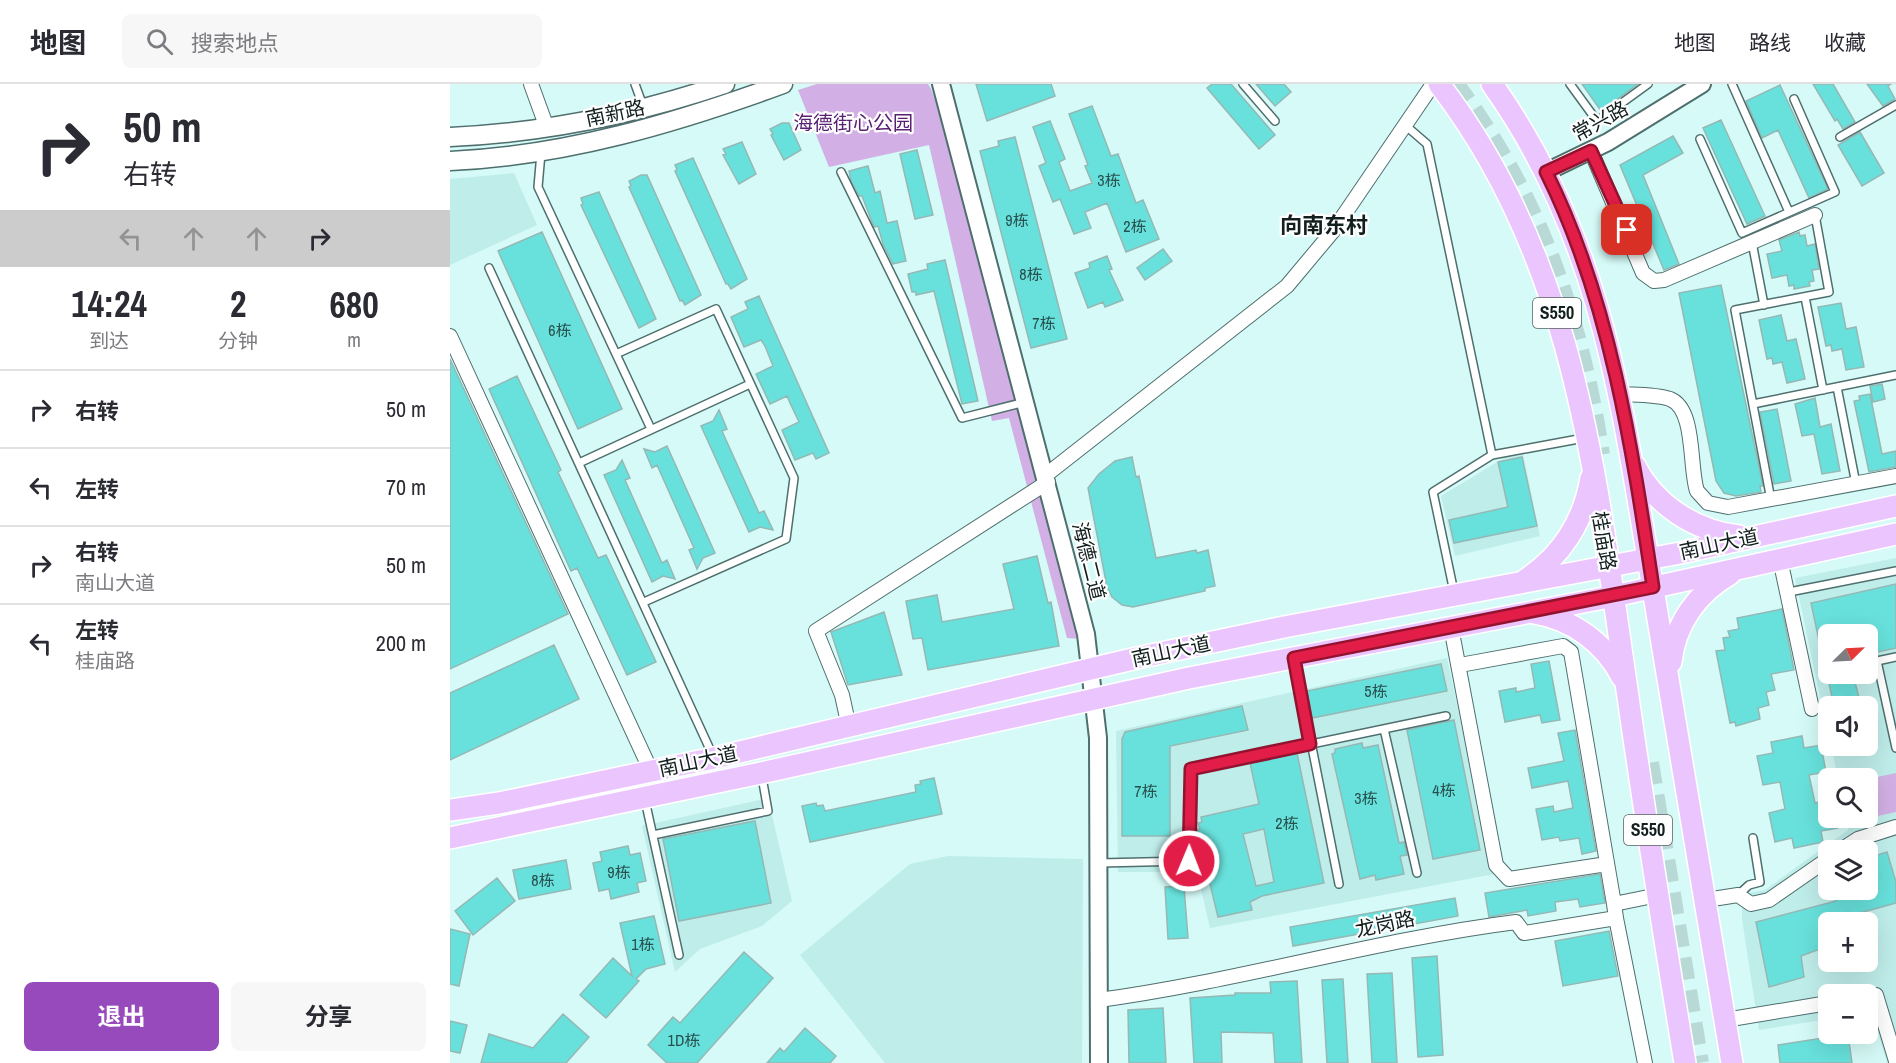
<!DOCTYPE html>
<html lang="zh">
<head>
<meta charset="utf-8">
<style>
  body { margin:0; font-family:"Archivo Narrow","Noto Sans SC",sans-serif; background:#f7f7f7; color:#2b2b33; height:100vh; display:flex; flex-direction:column; font-size:22px; white-space:nowrap }
  * { box-sizing:border-box; margin:0 }
  p { font-size:20px; color:#7c7c81 }
  .icon { flex:none; width:33px; height:33px; fill:none; stroke:currentColor; stroke-width:2; stroke-linecap:round; stroke-linejoin:round }
  .map { position:relative; flex:1; overflow:hidden }
  .details { display:flex; flex-direction:column; background:#fff; width:450px }
  .details>* { flex:none }
  .hud { background:#fff; color:#2b2b33; overflow:hidden }
  .needle { width:39px; rotate:66deg }
  .fabs { position:absolute; left:1368px; top:540px; display:grid; gap:12px }
  .fabs a { display:grid; place-items:center; width:60px; height:60px; border-radius:9px; background:#fff; box-shadow:0 6px 24px #0002; font-size:30px }
  .pin { position:absolute; display:grid; place-items:center; width:51px; height:51px; color:#fff; margin:-26px; border-radius:12px; box-shadow:0 3px 9px #0006 }
  .me { position:absolute; width:66px; margin:-33px; rotate:1deg; stroke-linejoin:round; filter:drop-shadow(0 0 4px #0008) }
  .turn { display:flex; align-items:center; gap:21px; height:126px; padding:0 24px; font-size:27px }
  .turn .icon { width:78px; height:78px; stroke-width:2.5 }
  .turn b { display:block; font-size:42px; line-height:51px }
  .lanes { display:flex; align-items:center; height:57px; padding:0 24px; background:#0003; justify-content:center; gap:30px; direction:ltr }
  .lanes .off { opacity:.35 }
  .eta { display:flex; justify-content:space-evenly; align-items:center; height:102px; text-align:center }
  .eta b { font-size:36px; font-weight:700; line-height:42px }
  .primary-button { display:flex; gap:12px; margin-top:auto; padding:12px 24px }
  .primary-button a { flex:1; height:69px; border-radius:9px; background:#964abb; color:#fff; font-size:24px; font-weight:700; line-height:69px; text-align:center }
  .primary-button a+a { background:#f7f7f7; color:#2b2b33 }
  ul { padding:0; list-style:none }
  li { display:flex; align-items:center; gap:18px; height:78px; padding:0 24px; border-top:2px solid #e1e1e2 }
  li div { flex:1 }
  li b { display:block; font-size:22px }
  li em { font-style:normal }
  header { display:flex; align-items:center; gap:36px; box-sizing:border-box; height:84px; padding:0 30px; background:#fff; border-bottom:2px solid #e1e1e2 }
  header strong { font-size:28px }
  nav { display:flex; gap:33px; margin-inline-start:auto; font-size:21px }
  .search { width:420px; height:54px; background:#f7f7f7; display:flex; align-items:center; gap:15px; box-sizing:border-box; padding:0 21px; border-radius:9px; color:#7c7c81; font-size:22px }
  main { display:flex; flex:1; min-height:0 }
  .map>svg:first-child { display:block }
  .built { fill:#bfedea; fill-rule:evenodd }
  .green { fill:#d2b0e5 }
  .building { fill:#68e1dc; stroke:#95b8b5; stroke-width:1.5; fill-rule:evenodd }
  .lines { fill:none; stroke-linecap:round; stroke-linejoin:round }
  .trunk-tunnel { stroke:#b8d9d6; stroke-width:22; stroke-dasharray:22 11; stroke-linecap:butt }
  .service-casing { stroke:#4e6f6d; stroke-width:10 }
  .minor-casing { stroke:#4e6f6d; stroke-width:16 }
  .tertiary-casing { stroke:#4e6f6d; stroke-width:20 }
  .secondary-casing { stroke:#4e6f6d; stroke-width:21 }
  .primary-casing { stroke:#fff; stroke-width:24 }
  .service { stroke:#fff; stroke-width:7 }
  .minor { stroke:#fff; stroke-width:14 }
  .tertiary { stroke:#fff; stroke-width:16 }
  .secondary { stroke:#fff; stroke-width:18 }
  .primary { stroke:#ebc6fe; stroke-width:21 }
  .route-casing { stroke:#92132f; stroke-width:15 }
  .route { stroke:#e11d48; stroke-width:10 }
  .labels { text-anchor:middle; stroke-width:4.5; stroke-linejoin:round; paint-order:stroke }
  .number-label { font-size:16px; fill:#28504e }
  .shield { fill:#fefefe; stroke:#596261; stroke-width:1.5 }
  .shield-label { font-size:18px; font-weight:bold; fill:#121f1e }
  .street-label { font-size:20px; fill:#121f1e; stroke:#fefefe }
  .park-label { font-size:20px; fill:#592173; stroke:#fefefe }
  .quarter-label { font-size:22px; font-weight:bold; fill:#121f1e; stroke:#fefefe }
</style>
</head>
<body>
<header>
<strong>地图</strong>
<div class="search"><svg class="icon" aria-label="search" viewBox="0 0 24 24"><circle cx="10" cy="10" r="6"/><path d="M15 15l6 6"/></svg>搜索地点</div>
<nav><a>地图</a><a>路线</a><a>收藏</a></nav>
</header>
<main>
<section class="details">
<div class="hud">
<div class="turn"><svg class="icon" aria-label="right" viewBox="0 0 24 24"><path d="M7 20v-9h11M14 6l5 5-5 5"/></svg><div><b>50 m</b>右转</div></div>
<div class="lanes"><svg class="icon off" aria-label="left" viewBox="0 0 24 24"><path d="M17 20v-9H6M10 6l-5 5 5 5"/></svg><svg class="icon off" aria-label="ahead" viewBox="0 0 24 24"><path d="M12 20V5M6 11l6-6 6 6"/></svg><svg class="icon off" aria-label="ahead" viewBox="0 0 24 24"><path d="M12 20V5M6 11l6-6 6 6"/></svg><svg class="icon" aria-label="right" viewBox="0 0 24 24"><path d="M7 20v-9h11M14 6l5 5-5 5"/></svg></div>
</div>
<div class="eta">
<div><b>14:24</b><p>到达</p></div>
<div><b>2</b><p>分钟</p></div>
<div><b>680</b><p>m</p></div>
</div>
<ul>
<li><svg class="icon" aria-label="right" viewBox="0 0 24 24"><path d="M7 20v-9h11M14 6l5 5-5 5"/></svg><div><b>右转</b></div><em>50 m</em></li>
<li><svg class="icon" aria-label="left" viewBox="0 0 24 24"><path d="M17 20v-9H6M10 6l-5 5 5 5"/></svg><div><b>左转</b></div><em>70 m</em></li>
<li><svg class="icon" aria-label="right" viewBox="0 0 24 24"><path d="M7 20v-9h11M14 6l5 5-5 5"/></svg><div><b>右转</b><p>南山大道</p></div><em>50 m</em></li>
<li><svg class="icon" aria-label="left" viewBox="0 0 24 24"><path d="M17 20v-9H6M10 6l-5 5 5 5"/></svg><div><b>左转</b><p>桂庙路</p></div><em>200 m</em></li>
</ul>
<div class="primary-button"><a>退出</a><a>分享</a></div>
</section>
<div class="map">
<svg width="1446" height="979" viewBox="0 0 1446 979">
  <rect width="100%" height="100%" fill="#d5faf7"/>
  <path class="built" d="M64,89L87,141L0,181V95Z
    M1073,369L1090,452L1005,472L991,412L1057,372Z
    M1446,474V979H1437L1422,928L1418,929V910H1378V935L1309,946L1292,835V810L1315,806L1398,746L1396,734H1418V694H1388L1381,662H1418V622H1378V651L1345,494ZM1378,550H1418V590H1378ZM1378,766H1418V806H1378ZM1378,838H1418V878H1378Z
    M997,574L1044,790L760,844L747,788H668L666,647Z
    M318,714L342,817L312,842L250,865L225,888L192,742Z
    M498,772L633,775L632,979H435L350,871L460,780Z"/>
  <path class="green" d="M367,0H478L481,5L493,38L630,555L617,554L559,334L542,337L479,61L379,83L348,6Z
    M1446,689V728L1400,738L1399,734H1418V695Z"/>
  <path class="building" d="M526,0H601L605,12L537,37Z
    M762,0H781L825,51L809,65L757,4Z
    M806,0H834L841,8L825,22Z
    M1132,0H1188L1151,27Z
    M1363,0H1383L1405,38L1393,45L1387,35L1385,37Z
    M1417,0H1441L1438,2L1445,15L1433,22Z
    M1330,1L1378,105L1359,114L1328,46L1312,54L1296,17Z
    M642,22L661,72L668,70L686,119L693,116L709,155L676,168L657,119L635,128L641,144L624,150L610,115L603,118L589,82L596,79L583,43L600,37L615,75L609,78L620,107L642,99L635,82L638,81L619,30Z
    M1271,36L1315,132L1297,140L1253,44Z
    M332,39H339L351,66L334,76L321,51L323,50L320,45Z
    M1410,48L1434,89L1412,102L1388,61Z
    M1223,52L1233,69L1193,91L1229,180L1214,186L1170,81Z
    M565,53L617,255L581,264L530,67L549,62L548,57Z
    M292,58L306,90L289,100L273,71L276,70L273,65Z
    M467,66L483,131L465,135L450,70Z
    M243,74L297,195L281,205L278,200H276L225,87L227,86L225,81Z
    M418,82L425,109L430,107L437,139L447,137L456,177L443,180L433,160L428,142L424,143L412,112H409L401,97L399,87Z
    M191,91H197L251,211L235,221L232,216L230,217L179,103L181,102L179,97Z
    M149,108L206,235L189,244L131,121L133,120L131,114Z
    M92,148L172,325L128,345L48,167Z
    M1349,148L1350,152L1355,151L1357,162L1365,160L1369,185L1362,186L1364,197L1359,198L1360,202L1344,205V201L1339,202L1337,191L1322,194L1317,170L1332,167L1329,156Z
    M713,165L722,177L695,196L687,184Z
    M657,172L662,185L659,186L673,216L655,223L653,218L638,224L625,189L640,184L639,179Z
    M495,176L528,317L512,320L484,207L466,211V208H462L458,190L478,185L477,180Z
    M1271,201L1313,402H1310L1311,408L1286,412L1274,409L1266,397L1229,209Z
    M309,212L379,369L366,375L363,369L345,376L332,346L349,338L340,319L337,312L320,320L306,290L323,282L315,262L311,256L294,263L281,233L298,225L295,218Z
    M1391,219L1396,245L1406,243L1414,283L1396,286L1392,265L1382,267L1381,261L1376,262L1368,223Z
    M1331,231L1337,257L1346,255L1355,295L1337,299L1332,278L1323,280L1322,274L1317,275L1309,236Z
    M0,275L118,530L0,585Z
    M67,292L111,386L108,388L148,474L156,471L206,578L177,591L127,484L121,487L39,305Z
    M1432,300L1435,315L1423,318L1420,302Z
    M1420,310L1432,370L1446,367V383L1419,388L1404,317L1410,316L1409,312Z
    M1365,314L1370,343L1381,340L1390,387L1372,390L1364,350L1352,352L1345,320Z
    M1327,325L1341,397L1324,400L1310,328Z
    M269,326L277,345L272,347L309,429L314,427L323,446L310,443L299,448L251,342L263,337Z
    M217,362L265,469L253,474L247,485L239,466L244,464L207,381L202,384L194,365L205,368Z
    M682,373L686,393L689,392L706,474L746,466L747,469L758,466L765,502L755,504V507L683,523L672,521L662,513L657,503L638,404L649,390L665,377Z
    M1072,373L1087,442L1004,459L999,436L1058,423L1048,378Z
    M172,376L180,394L175,396L212,479L217,476L225,495L213,492L202,498L154,391L166,386Z
    M587,472L598,519L601,518L609,562L478,586L472,554L463,555L456,517L487,511L492,538L564,525L553,480Z
    M1446,500V564L1418,570V550H1378V580H1374L1361,519Z
    M1332,525L1344,586L1321,590L1325,606L1316,608L1319,621L1308,624L1310,635L1286,642L1285,638L1280,639L1266,567L1275,566L1273,554L1280,553L1278,547L1289,545L1287,534Z
    M434,528L452,591L398,601L381,548Z
    M104,561L129,615L0,676V609Z
    M1099,577L1110,636L1092,639L1090,631L1055,638L1049,607L1066,604V608L1085,604L1081,580Z
    M991,580L997,607L862,634L857,607Z
    M1377,590H1403L1411,622H1384Z
    M792,622L798,646L720,662V752H672V655L675,648Z
    M1004,636L1030,766L983,775L957,646Z
    M1125,646L1146,767L1132,770L1129,754L1110,757L1109,753L1092,756L1086,725L1103,722L1104,728L1123,724L1118,697L1082,704L1078,684L1114,677L1108,649Z
    M1352,652L1354,664L1371,661L1376,688L1359,691L1365,719L1378,716V734H1386L1388,744L1371,747L1373,758L1344,764L1342,754L1325,758L1319,729L1335,725L1330,698L1313,701L1307,672L1323,669L1321,658Z
    M912,659L913,664L928,661L949,759L954,758L957,771L950,772L954,790L926,796L925,791L910,795L882,670L885,669V665Z
    M847,669L874,799L812,812L800,818L802,826L768,833L747,746L750,745L748,739L752,738L751,733L809,720L800,679ZM814,745L824,798L806,802L793,750Z
    M484,694L492,730L360,758L352,722L366,719L367,722L373,721L375,727L466,708L465,701L471,700L470,697Z
    M305,737L321,819L229,837L213,755Z
    M178,762L180,771L190,769L196,797L187,799L189,808L161,815L159,805L149,807L143,779L152,777L150,768Z
    M1437,768L1446,798V819L1388,835L1390,838H1378V862L1351,872L1354,893L1319,903L1306,838L1386,817L1383,806H1418V774Z
    M116,776L121,805L69,815L63,786Z
    M1150,790L1155,819L1130,823L1128,815L1105,818L1106,827L1078,832L1077,826L1039,833L1035,809Z
    M47,794L65,817L23,851L5,827Z
    M734,802L738,854L718,855L715,803Z
    M1005,814L1008,832L843,862L840,843Z
    M204,832L215,880L196,885L186,895L189,897L156,934L130,911L163,874L182,892L170,839Z
    M0,845L20,850L9,902L0,900Z
    M1159,847L1168,892L1113,902L1105,857Z
    M294,868L323,894L247,979H217L198,961L223,933L230,939Z
    M987,872L993,971L968,973L962,874Z
    M942,889L947,979H922L917,890Z
    M893,895L898,979H877L872,896Z
    M847,897L852,979H825L823,949L771,948L772,979H744L740,914L785,911V909H821L820,898Z
    M713,924L716,979H679L678,926Z
    M113,930L139,953L116,979H31L39,950L83,964Z
    M0,937L17,941L10,969L0,967Z
    M355,944L386,972L380,979H317L330,964L334,968Z
    M1398,950L1402,979H1330L1328,961Z"/>
  <g class="lines">
    <path class="trunk-tunnel" d="M1003,0C1087,113 1128,233 1149,371
      M1198,679L1248,979"/>
    <g class="service-casing">
      <path id="service" d="M185,0L193,22
        M793,0L825,37
        M1120,0L1147,37L1198,0
        M1282,0L1339,128
        M955,41L977,60L1042,371L983,408L1004,508
        M1390,53L1446,21
        M1250,55L1292,149L1385,108L1344,15
        M91,69L88,103L201,345
        M391,88L512,334L575,318
        M1302,158L1314,221
        M39,184L263,672
        M1355,213L1373,306
        M166,270L266,225L344,394L336,455L194,518
        M1387,303L1406,400
        M1303,320L1446,291
        M1042,371L1134,354
        M129,379L300,300
        M1321,416L1285,226L1379,208L1365,131
        M1339,508L1446,487
        M1446,573L1427,577L1446,664
        M845,577L889,800
        M934,645L967,789
        M195,716L229,871
        M203,751L318,727L312,693
        M649,779L739,777L741,685L996,632
        M1288,811L1299,801L1310,798L1303,754"/>
    </g>
    <g class="minor-casing">
      <path id="minor" d="M81,0L97,44
        M1141,67L1193,189L1204,197L1214,196L1365,131
        M0,252L201,687
        M1169,310C1185,311 1205,310 1220,315C1246,325 1239,383 1247,407L1258,419L1278,423L1446,392
        M596,391L837,202L883,147L983,0
        M1330,475L1362,625
        M1001,543L1046,781L1059,795L1157,780
        M1010,581L1113,562L1121,568L1164,820
        M399,643L392,611L366,547L598,398
        M1391,766L1408,755L1446,743
        M1256,816L1288,811L1301,820L1319,816L1378,775
        M1166,834L1195,979
        M1418,913L1426,911L1446,977
        M649,916C789,897 925,856 1066,838L1074,849L1166,834L1164,820L1208,811
        M1275,936L1378,919"/>
    </g>
    <g class="tertiary-casing">
      <path id="tertiary" d="M491,0L636,550L648,654L649,979
        M1096,88L1158,58L1252,0"/>
    </g>
    <g class="secondary-casing">
      <path id="secondary" d="M0,53C94,49 186,30 275,0
        M0,77C115,72 226,39 333,0"/>
    </g>
    <g class="primary-casing">
      <path id="primary" d="M989,0C1124,175 1145,387 1176,599C1194,726 1214,852 1235,979
        M1042,0C1153,156 1172,322 1203,505C1230,663 1257,821 1282,979
        M1185,382C1205,421 1245,447 1289,452
        M1075,496C1111,473 1134,437 1141,394
        M1084,529C1122,535 1155,559 1172,593
        M1221,578C1225,540 1247,509 1280,490
        M0,726L49,719L264,674L687,574L834,543L1230,469L1446,422
        M0,754L311,689L739,594L1164,512L1446,450"/>
    </g>
    <use href="#service" class="service"/>
    <use href="#minor" class="minor"/>
    <use href="#tertiary" class="tertiary"/>
    <use href="#secondary" class="secondary"/>
    <use href="#primary" class="primary"/>
  </g>
  <g class="lines">
    <g class="route-casing">
      <path id="route" d="M739,777L741,685L860,660L844,574L1203,503C1182,363 1160,216 1096,88L1141,67L1177,146"/>
    </g>
    <use href="#route" class="route"/>
  </g>
  <g class="labels">
    <g class="number-label">
      <text x="659" y="102">3栋</text>
      <text x="567" y="142">9栋</text>
      <text x="685" y="148">2栋</text>
      <text x="581" y="196">8栋</text>
      <text x="594" y="245">7栋</text>
      <text x="110" y="252">6栋</text>
      <text x="926" y="613">5栋</text>
      <text x="994" y="712">4栋</text>
      <text x="696" y="713">7栋</text>
      <text x="916" y="720">3栋</text>
      <text x="837" y="745">2栋</text>
      <text x="169" y="794">9栋</text>
      <text x="93" y="802">8栋</text>
      <text x="193" y="866">1栋</text>
      <text x="234" y="962">1D栋</text>
    </g>
    <g class="shield">
      <rect x="1083" y="214" width="48" height="30" rx="4.5"/>
      <rect x="1174" y="731" width="48" height="30" rx="4.5"/>
    </g>
    <g class="shield-label">
      <text x="1107" y="235">S550</text>
      <text x="1198" y="752">S550</text>
    </g>
    <g class="street-label">
      <text transform="translate(165 29) rotate(-12)" y="7">南新路</text>
      <text transform="translate(1150 37) rotate(-29)" y="7">常兴路</text>
      <text transform="translate(1154 457) rotate(80)" y="7">桂庙路</text>
      <text transform="translate(1269 460) rotate(-12)" y="7">南山大道</text>
      <text transform="translate(639 477) rotate(76)" y="7">海德二道</text>
      <text transform="translate(721 567) rotate(-12)" y="7">南山大道</text>
      <text transform="translate(248 677) rotate(-12)" y="7">南山大道</text>
      <text transform="translate(935 840) rotate(-12)" y="7">龙岗路</text>
    </g>
    <g class="park-label">
      <text x="403" y="46">海德街心公园</text>
    </g>
    <g class="quarter-label">
      <text x="874" y="149">向南东村</text>
    </g>
  </g>
</svg>
<div class="fabs">
<a><svg class="needle" viewBox="-14 -14 28 28"><path d="M0-13l5 13h-10z" fill="#e53935"/><path d="M0 13l5-13h-10z" fill="#7c7c81"/></svg></a>
<a><svg class="icon" aria-label="sound" viewBox="0 0 24 24"><path d="M4 9h4l5-4v14l-5-4H4zM17 9q2 3 0 6"/></svg></a>
<a><svg class="icon" aria-label="search" viewBox="0 0 24 24"><circle cx="10" cy="10" r="6"/><path d="M15 15l6 6"/></svg></a>
<a><svg class="icon" aria-label="layers" viewBox="0 0 24 24"><path d="M12 4l9 5-9 5-9-5zM3 14l9 5 9-5"/></svg></a>
<a>+</a>
<a>−</a>
</div>
<div class="pin" style="left:1177px;top:146px;background:#d93025"><svg class="icon" aria-label="arrive" viewBox="0 0 24 24"><path d="M6 21V4h12l-3 4 3 4H6"/></svg></div>
<svg class="me" style="left:739px;top:777px" viewBox="-20 -20 40 40"><circle r="17" fill="#e11d48" stroke="#fff" stroke-width="3"/><path d="M0-11L8 9 0 5-8 9z" fill="#fff"/></svg>
</div>
</main>
</body>
</html>
